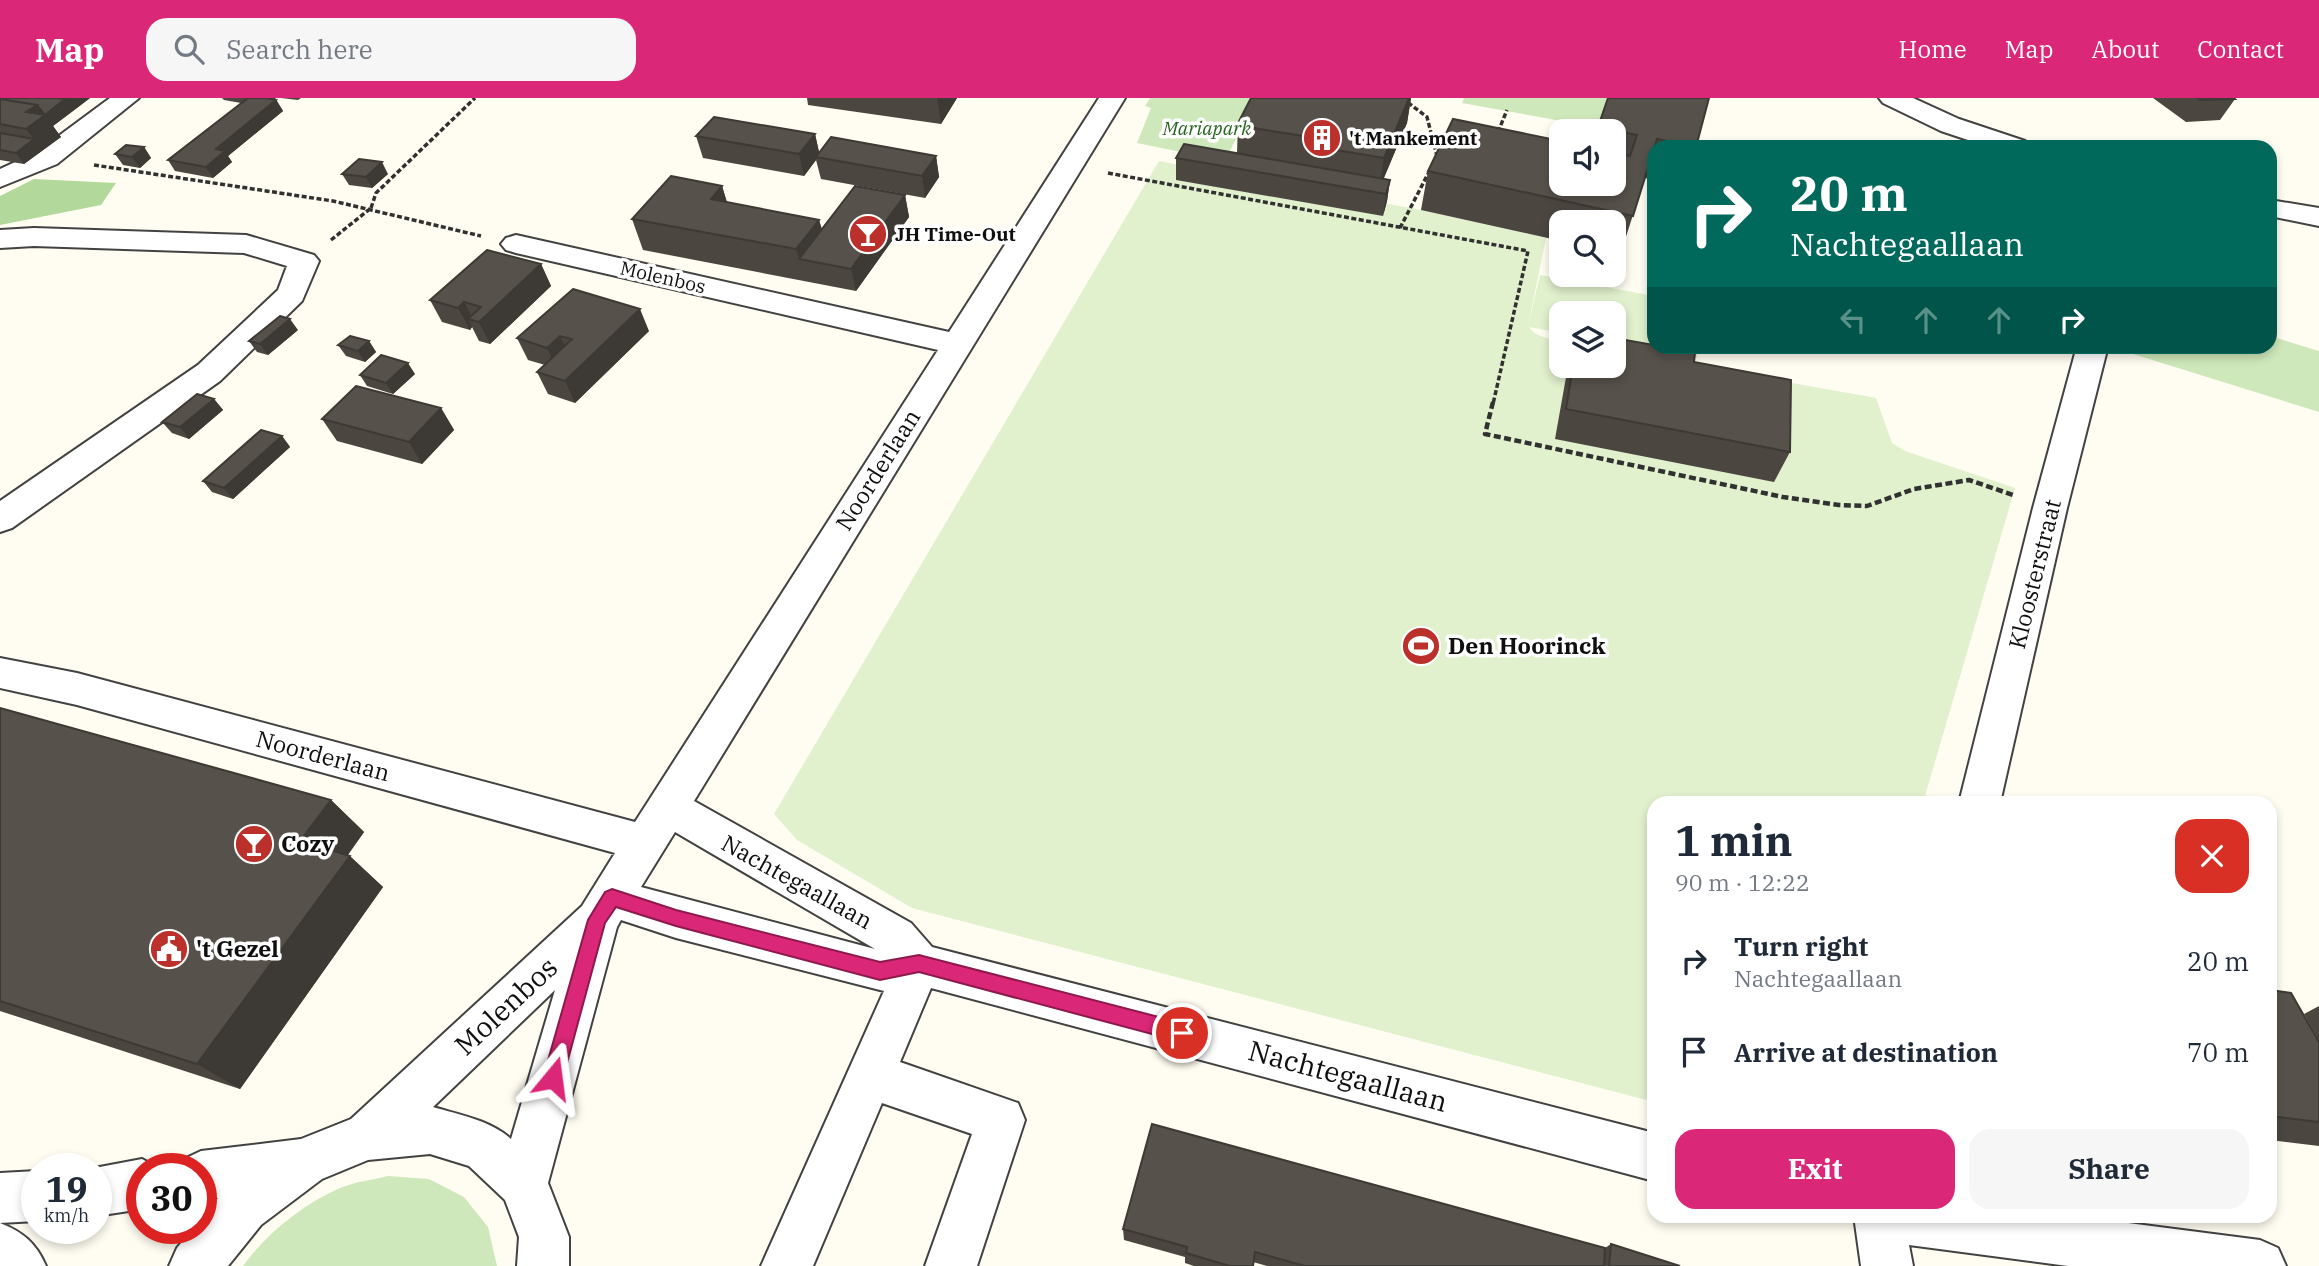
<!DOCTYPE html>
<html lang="en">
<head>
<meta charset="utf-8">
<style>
  body { margin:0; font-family:"IBM Plex Serif",serif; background:#f6f6f7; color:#1f2937; height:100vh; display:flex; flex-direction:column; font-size:26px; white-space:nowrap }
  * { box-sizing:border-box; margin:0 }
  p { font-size:23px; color:#747a83 }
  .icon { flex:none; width:38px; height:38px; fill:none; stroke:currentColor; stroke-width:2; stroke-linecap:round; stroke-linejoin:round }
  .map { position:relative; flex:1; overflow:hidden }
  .panel { position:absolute; left:1647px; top:698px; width:630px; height:427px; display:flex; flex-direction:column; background:#fff; border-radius:21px; box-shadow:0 4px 10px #0003 }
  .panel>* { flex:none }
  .hud { position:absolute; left:1647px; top:42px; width:630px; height:214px; border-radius:21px; box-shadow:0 4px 10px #0003; background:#00695c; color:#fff; overflow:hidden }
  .tools { position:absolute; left:1549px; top:21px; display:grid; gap:14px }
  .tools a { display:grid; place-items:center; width:77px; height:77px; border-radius:14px; background:#fff; box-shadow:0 4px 10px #0003; font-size:35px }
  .speed { position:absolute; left:21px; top:1055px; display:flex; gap:14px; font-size:35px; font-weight:700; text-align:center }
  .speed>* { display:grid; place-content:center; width:91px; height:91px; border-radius:50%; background:#fff; box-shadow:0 4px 10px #0003; line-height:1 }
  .speed small { font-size:18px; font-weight:400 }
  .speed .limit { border:10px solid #d22; background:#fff; color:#111 }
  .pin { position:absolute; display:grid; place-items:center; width:60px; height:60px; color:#fff; margin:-30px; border:4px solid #fff; border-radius:50%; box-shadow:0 2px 7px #0007 }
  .me { position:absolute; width:77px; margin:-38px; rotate:16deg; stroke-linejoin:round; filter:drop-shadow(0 0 5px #0008) }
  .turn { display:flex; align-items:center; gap:24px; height:147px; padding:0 28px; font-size:32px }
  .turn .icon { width:91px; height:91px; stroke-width:2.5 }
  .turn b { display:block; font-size:49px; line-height:60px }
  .lanes { display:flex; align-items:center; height:66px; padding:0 28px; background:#0003; justify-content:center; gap:35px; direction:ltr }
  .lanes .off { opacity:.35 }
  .round { display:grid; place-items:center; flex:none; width:74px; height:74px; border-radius:21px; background:#f6f6f7 }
  .overview { display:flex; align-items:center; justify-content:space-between; height:119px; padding:0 28px }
  h1 { font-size:42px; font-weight:700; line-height:52px }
  .cta { display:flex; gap:14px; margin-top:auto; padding:14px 28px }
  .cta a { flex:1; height:80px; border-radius:21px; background:#db2777; color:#fff; font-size:28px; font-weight:700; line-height:80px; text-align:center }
  .cta a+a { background:#f6f6f7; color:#1f2937 }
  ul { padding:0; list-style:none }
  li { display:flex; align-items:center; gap:21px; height:91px; padding:0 28px }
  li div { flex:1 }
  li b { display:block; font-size:26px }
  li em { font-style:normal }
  header { display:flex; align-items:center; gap:42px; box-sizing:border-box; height:98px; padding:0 35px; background:#db2777; color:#fff }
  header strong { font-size:33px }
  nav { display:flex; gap:38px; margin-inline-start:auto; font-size:24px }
  .search { width:490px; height:63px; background:#f6f6f7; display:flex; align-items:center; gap:18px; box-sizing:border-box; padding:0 24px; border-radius:21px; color:#747a83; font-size:26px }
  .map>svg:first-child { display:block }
  .green { fill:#cfe8bb }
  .forest { fill:#b2d99b }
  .pitch { fill:#e1f0cd }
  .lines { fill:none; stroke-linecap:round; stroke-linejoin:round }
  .minor-casing { stroke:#424242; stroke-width:4 }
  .path-far1 { stroke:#313131; stroke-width:3.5; stroke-dasharray:5 2.5; stroke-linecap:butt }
  .path { stroke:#313131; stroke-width:4.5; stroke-dasharray:7 3.5; stroke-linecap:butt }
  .minor { fill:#fff; fill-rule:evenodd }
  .wall { fill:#4b4640 }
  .shaded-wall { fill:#3d3934 }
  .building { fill:#57514b; stroke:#3d3934; stroke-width:2 }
  .route { fill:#db2777; stroke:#8e194d; stroke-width:2 }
  .labels { text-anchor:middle; stroke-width:7; stroke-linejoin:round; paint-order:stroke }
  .far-park-label { font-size:19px; font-style:italic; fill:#296520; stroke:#fff }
  .far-poi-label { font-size:19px; font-weight:bold; fill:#0f0f0f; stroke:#fff; text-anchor:start }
  .far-street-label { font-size:19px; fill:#0f0f0f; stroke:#fff }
  .street-label { font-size:23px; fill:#0f0f0f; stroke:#fff }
  .poi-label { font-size:23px; font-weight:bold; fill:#0f0f0f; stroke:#fff; text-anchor:start }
  .near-street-label { font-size:28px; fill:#0f0f0f; stroke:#fff }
</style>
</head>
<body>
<header>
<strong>Map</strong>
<div class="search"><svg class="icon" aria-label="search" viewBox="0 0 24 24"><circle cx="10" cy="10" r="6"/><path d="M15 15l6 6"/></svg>Search here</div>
<nav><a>Home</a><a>Map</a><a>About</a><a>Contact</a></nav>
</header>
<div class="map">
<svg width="2319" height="1168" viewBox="0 0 2319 1168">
  <rect width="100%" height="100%" fill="#fffdf1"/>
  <path class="green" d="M1150,0H1251V10L1225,63L1137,45L1151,10L1145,8Z
    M1464,0H1611L1600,30L1462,5Z
    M2270,238L2319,253V314L2133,256L2135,249L2270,248Z
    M388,1078L429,1081L464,1099L488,1129L497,1168H243C267,1135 302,1107 340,1090C354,1084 372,1082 388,1078Z"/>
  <path class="forest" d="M34,81L116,85L101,107L0,127V98Z"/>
  <path class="pitch" d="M1159,63L1421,112L1546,140L1528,228L1540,177L1654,198V248L1698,249L1697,260L1614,244V215H1561V235L1529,229C1535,239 1550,241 1561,243V268H1614V253L1876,300L1892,345L1905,353L2015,390L1923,705H1654V1004L912,810L797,742L774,716Z"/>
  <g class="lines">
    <g class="minor-casing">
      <path id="minor" d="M110,0H139L57,66L0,89V71L37,54Z
        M1099,0H1125L694,703L911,825L932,849L1654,1035V1083L931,890L900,964L1018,1005L1025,1022L977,1168H925L972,1036L882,1005L813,1168H761L884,893L676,840L621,822L617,829L548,1085L569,1139V1168H517L519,1139L505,1102L469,1068L430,1056L368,1062L322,1081L261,1127L228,1168H169L177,1150L193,1130H201V1121L218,1100L201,1103V1071H179L184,1061L201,1053L301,1041L351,1021L582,808L615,755L77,607L0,590V560L77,575L635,724L938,252L516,155L506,152L501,146L506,140L516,137L949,234ZM675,734L875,851L641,789ZM555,892L511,1041C490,1022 460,1017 433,1009Z
        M1879,0H1913L1959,21L2025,43L2028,49H1989L1941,33L1883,5Z
        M2270,102L2319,110V128L2270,118Z
        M34,130L246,137L314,157L319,163L302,203L220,283L12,430L0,434V403L198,267L278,192L287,168L244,155L34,148L0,150V132Z
        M2077,248H2108L2067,410L2000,705H1959L2033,410Z
        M142,1061L160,1071H142V1111L96,1118V1071H89Z
        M37,1073V1123L0,1125C23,1134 36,1145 46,1168H0V1075Z
        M1854,1118H2074L2260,1142L2278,1150L2286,1168H2068L1909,1147L1913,1168H1861Z"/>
    </g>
    <path class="path-far1" d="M1402,0L1427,19L1437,58
      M1498,34L1507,12
      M94,67L333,103L481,138
      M1108,75L1528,153L1493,306
      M371,110L376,95L475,0
      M1400,130L1430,72
      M331,142L371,110"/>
    <path class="path" d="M1493,304L1485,336L1783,399L1839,407L1867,408L1914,391L1969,382L2013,397"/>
    <use href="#minor" class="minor"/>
  </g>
  <path class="wall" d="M0,0H90L53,28L61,39L24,66L0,62Z
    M222,0H275L283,13L228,58L232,64L213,80L175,73L168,62L241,5L224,2Z
    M281,0H301L298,2Z
    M807,0H957L941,26L808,7Z
    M1251,0H1411L1407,25L1384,80L1390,82L1387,103L1383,118L1176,82V60L1237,55L1238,25Z
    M1608,0L1696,49H1654V82L1645,80L1620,157L1614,155V124H1561V143L1421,112L1428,73L1614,86V33H1597Z
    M2153,0H2234L2235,1L2220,22L2186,24Z
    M815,36L819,55L936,58L939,79L925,100L821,81L816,62L804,78L703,60L696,38Z
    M144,49L151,60L140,70L123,67L115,56Z
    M342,76H388L372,90L349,87Z
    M722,88L727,104L819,122L822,131L905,97L909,119L856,193L643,152L632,121Z
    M541,166L551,188L490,246L479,243L472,229L470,232L442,224L430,202Z
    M298,232L268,257L257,254L249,243Z
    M649,233L575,305L548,296L537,274L545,267L528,262L517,240Z
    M369,243L376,254L365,264L346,258L338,247Z
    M1568,268H1614L1790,354L1774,384L1555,341Z
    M415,276L393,296L367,288L360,277Z
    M214,301L223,312L189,341L172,335L162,324Z
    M441,310L454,332L422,366L337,343L322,321Z
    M282,338L290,349L233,401L212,394L203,383Z
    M0,610L331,702L364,734L348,757L383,789L240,991L0,913Z
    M2270,892L2319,944V1048L2270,1042Z
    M2319,908V943L2304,916Z
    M1123,1131L1605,1150L1611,1146L1680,1168H1267L1253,1164V1168H1194L1185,1165V1159L1124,1142Z"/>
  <path class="shaded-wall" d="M64,0H90L73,13Z
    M263,0H275L283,13L228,58L232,64L213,80L206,69L216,51Z
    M937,0H957L941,26Z
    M1409,0H1411L1407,25L1379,91L1384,60Z
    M65,1L73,13L53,28L61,39L24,66L16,55L34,41L26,31V14L37,7Z
    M815,36L820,58L816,59V62L804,78L799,56Z
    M144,49L151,60L140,70L132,59Z
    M936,58L939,79L925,100L922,78Z
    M382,64L388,76L372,90L366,79Z
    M1390,82L1387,103L1383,118L1386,96Z
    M722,88L731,119L711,101Z
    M905,97L909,119L856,193L851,171Z
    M819,122L827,153L799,161L796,151Z
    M541,166L551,188L490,246L479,224Z
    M464,204L474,223L468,221L472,229L470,232L458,210Z
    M640,211L649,233L575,305L565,283Z
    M290,221L298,232L268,257L260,246Z
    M560,238L570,259L558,272L547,250Z
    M369,243L376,254L365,264L358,253Z
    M408,265L415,276L393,296L386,285Z
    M214,301L223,312L189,341L180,329Z
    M441,310L454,332L422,366L409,344Z
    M282,338L290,349L233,401L224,390Z
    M331,702L364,734L334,775L300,743Z
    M350,758L383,789L240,991L197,966Z"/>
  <path class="building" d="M0,0H56L65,1L45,17L37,7L0,1Z
    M248,0H266L276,2L216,51L225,53L206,69L168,62Z
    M1251,0H1409L1384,60L1306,47L1310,39L1259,31L1238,25Z
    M1608,0H1709L1696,49L1657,41L1633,118L1428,73L1453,21L1561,43V86H1614V54L1630,58L1637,37L1598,29Z
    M2197,0H2234L2235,1L2201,2Z
    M0,1L37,7L26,14L45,17L26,31L0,26Z
    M714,19L815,36L799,56L696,38Z
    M0,35L34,41L16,55L0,52Z
    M831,39L936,58L922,78L816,59Z
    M1184,46L1390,82L1386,96L1176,60Z
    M126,47L144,49L132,59L115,56Z
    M359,61L382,64L366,79L342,76Z
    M671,78L722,88L711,101L819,122L796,151L632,121Z
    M855,88L905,97L851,171L799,161Z
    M487,152L541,166L479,224L468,221L481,209L464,204L458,210L430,202Z
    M573,191L640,211L565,283L537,274L572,241L560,238L547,250L517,240Z
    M280,218L290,221L260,246L249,243Z
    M350,238L369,243L358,253L338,247Z
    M1614,240L1654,247V248H1663L1695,255L1694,264L1791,282L1790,354L1566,311L1573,268H1614Z
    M381,257L408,265L386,285L360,277Z
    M356,288L441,310L409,344L322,321Z
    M197,296L214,301L180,329L162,324Z
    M261,332L282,338L224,390L203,383Z
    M0,610L331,702L300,743L350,758L197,966L0,903Z
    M2270,892L2291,895L2319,944V1024L2270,1018Z
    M1152,1026L1605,1150L1604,1168H1305L1255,1154L1253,1168H1230L1186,1155L1187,1149L1123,1131Z
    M1611,1146L1680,1168H1609Z"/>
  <path class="route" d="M612,791L676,812L880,864L919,857L1182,925L1189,928L1191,935L1189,941L1182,944L919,874L880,882L676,828L616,809L605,825L563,980L560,987L553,990L546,987L543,980L588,822L605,794Z"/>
  <defs>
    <g id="building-disc" transform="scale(2.0125)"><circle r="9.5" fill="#bb302b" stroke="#fff"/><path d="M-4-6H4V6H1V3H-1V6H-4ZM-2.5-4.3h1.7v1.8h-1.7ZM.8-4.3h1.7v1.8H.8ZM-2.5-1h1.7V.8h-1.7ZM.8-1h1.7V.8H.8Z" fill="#fff"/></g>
    <g id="bar-disc" transform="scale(2.0125)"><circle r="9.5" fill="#bb302b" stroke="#fff"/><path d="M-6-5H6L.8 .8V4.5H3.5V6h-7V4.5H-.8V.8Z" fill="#fff"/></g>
    <g id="stadium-disc" transform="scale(2.0125)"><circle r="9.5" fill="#bb302b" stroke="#fff"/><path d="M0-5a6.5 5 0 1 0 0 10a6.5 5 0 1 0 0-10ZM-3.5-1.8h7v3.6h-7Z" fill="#fff"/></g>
    <g id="civic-disc" transform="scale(2.0125)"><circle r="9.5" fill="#bb302b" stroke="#fff"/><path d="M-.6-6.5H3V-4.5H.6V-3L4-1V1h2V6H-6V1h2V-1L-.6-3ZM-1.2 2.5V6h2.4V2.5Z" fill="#fff"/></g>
  </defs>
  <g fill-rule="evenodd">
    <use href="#building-disc" x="1322" y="40"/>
    <use href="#bar-disc" x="868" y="136"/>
    <use href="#stadium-disc" x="1421" y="548"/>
    <use href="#bar-disc" x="254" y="746"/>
    <use href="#civic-disc" x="169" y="851"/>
  </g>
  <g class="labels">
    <g class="far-park-label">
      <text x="1207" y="37">Mariapark</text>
    </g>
    <g class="far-poi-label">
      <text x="1349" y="47">'t Mankement</text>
      <text x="895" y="143">JH Time-Out</text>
    </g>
    <g class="far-street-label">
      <text transform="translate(663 179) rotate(13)" y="7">Molenbos</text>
    </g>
    <g class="street-label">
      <text transform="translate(878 372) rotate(-58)" y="8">Noorderlaan</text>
      <text transform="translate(2035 476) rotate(-76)" y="8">Kloosterstraat</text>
      <text transform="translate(323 658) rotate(15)" y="8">Noorderlaan</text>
      <text transform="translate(797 784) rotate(29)" y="8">Nachtegaallaan</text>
    </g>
    <g class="poi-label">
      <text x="1448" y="556">Den Hoorinck</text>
      <text x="281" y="754">Cozy</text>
      <text x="196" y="859">'t Gezel</text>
    </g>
    <g class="near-street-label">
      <text transform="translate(506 908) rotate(-43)" y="10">Molenbos</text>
      <text transform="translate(1348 978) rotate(15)" y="10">Nachtegaallaan</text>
    </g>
  </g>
</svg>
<div class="tools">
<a><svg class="icon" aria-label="sound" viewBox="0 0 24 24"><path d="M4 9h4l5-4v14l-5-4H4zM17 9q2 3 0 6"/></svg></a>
<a><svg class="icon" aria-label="search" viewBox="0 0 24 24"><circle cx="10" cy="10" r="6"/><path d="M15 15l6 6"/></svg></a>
<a><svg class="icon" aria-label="layers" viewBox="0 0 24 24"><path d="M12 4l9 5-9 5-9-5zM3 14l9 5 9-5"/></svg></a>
</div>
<div class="speed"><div>19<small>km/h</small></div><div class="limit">30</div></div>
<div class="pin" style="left:1182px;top:935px;background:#d93025"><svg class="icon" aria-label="arrive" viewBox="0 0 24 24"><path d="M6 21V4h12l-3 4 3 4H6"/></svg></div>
<svg class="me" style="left:553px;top:980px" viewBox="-20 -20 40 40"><path d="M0-17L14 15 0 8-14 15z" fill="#db2777" stroke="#fff" stroke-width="4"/></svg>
<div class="hud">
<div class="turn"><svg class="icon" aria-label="right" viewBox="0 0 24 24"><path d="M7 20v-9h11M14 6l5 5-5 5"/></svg><div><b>20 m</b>Nachtegaallaan</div></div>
<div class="lanes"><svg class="icon off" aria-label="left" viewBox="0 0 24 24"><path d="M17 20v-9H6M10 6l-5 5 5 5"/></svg><svg class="icon off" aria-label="ahead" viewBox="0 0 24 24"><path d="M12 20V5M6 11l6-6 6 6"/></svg><svg class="icon off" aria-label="ahead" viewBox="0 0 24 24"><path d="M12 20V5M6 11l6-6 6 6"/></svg><svg class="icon" aria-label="right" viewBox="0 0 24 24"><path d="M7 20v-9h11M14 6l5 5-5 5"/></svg></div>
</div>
<section class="panel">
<div class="overview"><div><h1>1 min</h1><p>90 m · 12:22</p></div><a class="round" style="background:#d93025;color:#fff"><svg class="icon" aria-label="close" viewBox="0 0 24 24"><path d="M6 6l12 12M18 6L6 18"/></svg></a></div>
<ul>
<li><svg class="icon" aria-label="right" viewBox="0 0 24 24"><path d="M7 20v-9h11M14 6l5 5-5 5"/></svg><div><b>Turn right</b><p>Nachtegaallaan</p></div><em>20 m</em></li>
<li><svg class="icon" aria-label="arrive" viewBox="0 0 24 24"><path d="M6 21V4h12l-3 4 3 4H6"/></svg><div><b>Arrive at destination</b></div><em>70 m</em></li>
</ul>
<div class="cta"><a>Exit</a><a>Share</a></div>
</section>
</div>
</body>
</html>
